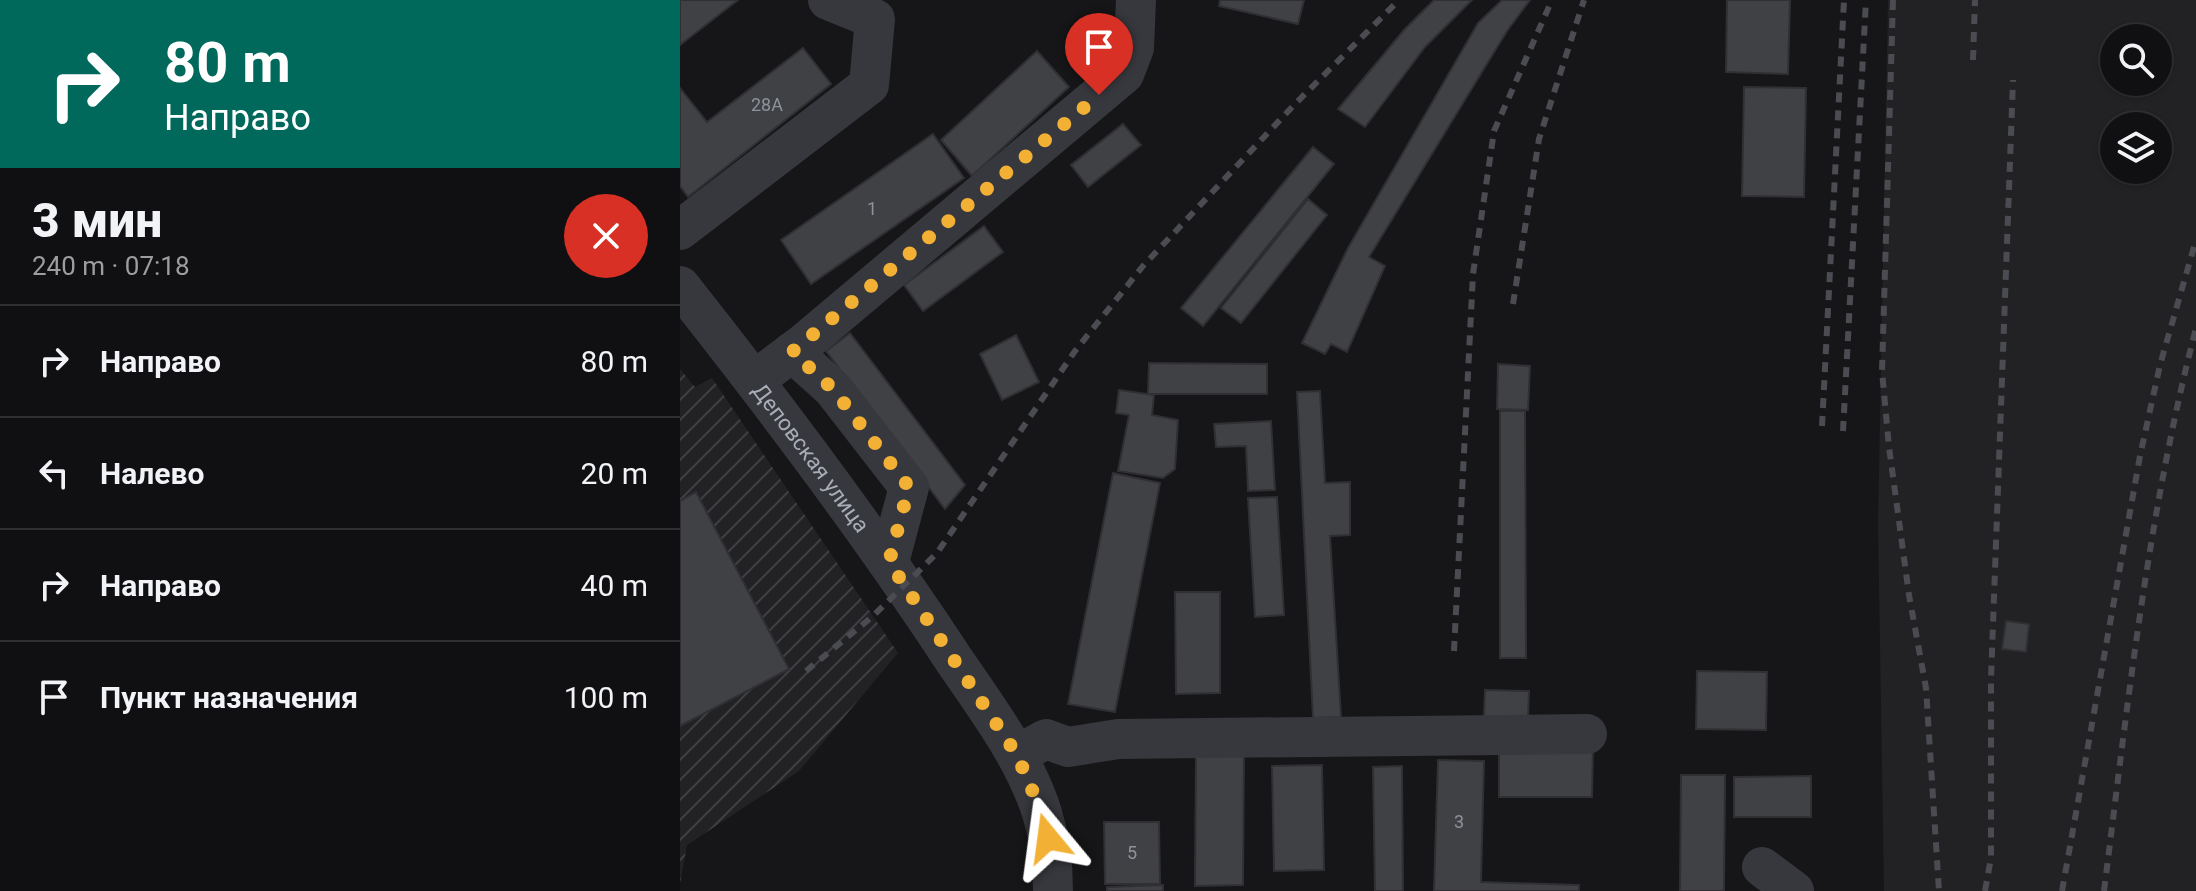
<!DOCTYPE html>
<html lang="ru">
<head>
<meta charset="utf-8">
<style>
  body { margin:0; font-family:Roboto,sans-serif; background:#19191b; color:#f1f3f6; height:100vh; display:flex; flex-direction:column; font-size:30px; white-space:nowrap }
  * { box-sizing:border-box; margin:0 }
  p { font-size:26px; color:#9c9d9f }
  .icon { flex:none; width:44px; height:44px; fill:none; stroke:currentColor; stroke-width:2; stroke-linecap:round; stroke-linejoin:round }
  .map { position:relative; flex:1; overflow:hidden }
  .side { display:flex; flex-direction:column; background:#101012; width:680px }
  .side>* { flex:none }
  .guide { background:#00695c; color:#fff; overflow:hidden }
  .controls { position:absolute; left:1420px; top:24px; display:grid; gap:16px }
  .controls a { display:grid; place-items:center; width:72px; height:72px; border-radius:50%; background:#101012; box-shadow:0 2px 6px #0004,0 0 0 2px #303032; font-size:40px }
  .pin { position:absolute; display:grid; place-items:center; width:68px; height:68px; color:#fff; margin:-82px -34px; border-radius:50% 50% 50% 0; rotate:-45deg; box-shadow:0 0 8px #0007 }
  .pin .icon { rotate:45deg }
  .me { position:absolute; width:88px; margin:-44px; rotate:344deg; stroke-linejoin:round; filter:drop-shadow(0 0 6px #0008) }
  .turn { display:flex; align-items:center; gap:28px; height:168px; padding:0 32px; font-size:36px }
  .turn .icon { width:104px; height:104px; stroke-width:2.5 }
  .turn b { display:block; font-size:56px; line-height:68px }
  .round { display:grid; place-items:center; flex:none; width:84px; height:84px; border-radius:42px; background:#19191b }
  .headline { display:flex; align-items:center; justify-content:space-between; height:136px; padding:0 32px }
  h1 { font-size:48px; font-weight:800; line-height:60px }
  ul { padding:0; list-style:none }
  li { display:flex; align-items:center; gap:24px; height:112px; padding:0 32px; border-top:2px solid #303032 }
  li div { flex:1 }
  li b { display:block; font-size:30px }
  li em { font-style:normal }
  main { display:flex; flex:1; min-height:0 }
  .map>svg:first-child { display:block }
  .built { fill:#222225; fill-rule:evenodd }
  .industrial { fill:url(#industrial-furrows) }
  .building { fill:#404145; stroke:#303034; stroke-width:2 }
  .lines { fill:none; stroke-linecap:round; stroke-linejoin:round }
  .minor { stroke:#37383d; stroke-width:40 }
  .rail { stroke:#4a4c52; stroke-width:6; stroke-dasharray:10 8; stroke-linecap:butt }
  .route { stroke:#f2b134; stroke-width:14; stroke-dasharray:0 25.2 }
  .labels { text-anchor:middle; stroke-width:8; stroke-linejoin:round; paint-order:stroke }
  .number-label { font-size:18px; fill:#8e929b }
  .street-label { font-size:22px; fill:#a8adb8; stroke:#111113 }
</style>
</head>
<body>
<main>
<section class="side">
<div class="guide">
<div class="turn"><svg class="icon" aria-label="right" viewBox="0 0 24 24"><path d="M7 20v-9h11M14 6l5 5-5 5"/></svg><div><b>80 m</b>Направо</div></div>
</div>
<div class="headline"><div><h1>3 мин</h1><p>240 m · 07:18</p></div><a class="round" style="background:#d93025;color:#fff"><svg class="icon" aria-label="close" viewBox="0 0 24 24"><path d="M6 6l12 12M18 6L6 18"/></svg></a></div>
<ul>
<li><svg class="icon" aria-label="right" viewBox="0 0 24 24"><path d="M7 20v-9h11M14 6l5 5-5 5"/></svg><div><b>Направо</b></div><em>80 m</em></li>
<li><svg class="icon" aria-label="left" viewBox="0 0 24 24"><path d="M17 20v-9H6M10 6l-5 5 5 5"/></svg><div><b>Налево</b></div><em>20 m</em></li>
<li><svg class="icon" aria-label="right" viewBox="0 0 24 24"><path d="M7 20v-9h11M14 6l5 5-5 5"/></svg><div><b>Направо</b></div><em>40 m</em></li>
<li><svg class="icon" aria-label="arrive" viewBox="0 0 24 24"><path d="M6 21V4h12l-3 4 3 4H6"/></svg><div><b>Пункт назначения</b></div><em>100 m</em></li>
</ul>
</section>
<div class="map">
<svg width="1516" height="891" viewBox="0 0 1516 891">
  <defs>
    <pattern id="industrial-furrows" width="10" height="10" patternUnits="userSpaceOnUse" patternTransform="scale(2)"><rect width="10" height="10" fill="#222225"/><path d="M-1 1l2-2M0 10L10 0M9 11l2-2" fill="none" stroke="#3f3f43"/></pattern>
  </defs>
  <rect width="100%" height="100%" fill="#161618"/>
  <path class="built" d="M1208,0H1516V891H1204L1198,524ZM1434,38H1478V82H1434ZM1434,126H1478V170H1434Z"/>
  <path class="industrial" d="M0,369L15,387L32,378L218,653L119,771L7,845L0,884Z"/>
  <path class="building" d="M0,0H58L0,45Z
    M540,0H624L618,24L539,6Z
    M754,0H792L745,47L685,127L658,109L724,30Z
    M822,0H850L827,31L689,257L705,266L667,352L651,344L645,354L622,343L668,248L798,23Z
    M1047,0H1110L1108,74L1046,72Z
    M123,48L151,84L8,197L0,186V88L27,122Z
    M357,51L389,87L292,176L261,140Z
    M1064,87L1126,88L1124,197L1062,196Z
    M443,124L461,145L408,187L391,165Z
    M253,134L284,178L131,284L101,240Z
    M633,147L654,164L523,326L501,308Z
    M628,199L647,215L561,323L541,308Z
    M304,226L323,252L243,311L224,285Z
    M170,333L285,485L265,509L146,351Z
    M336,335L359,382L322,400L300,354Z
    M469,363L587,364V394H468Z
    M818,364L850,366L848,410L817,409Z
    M439,390L474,395L472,415L498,420L495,469L483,478L438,471L449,415L436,413Z
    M640,391L645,483L670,482V535L650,536L661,717L633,718L617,392Z
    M820,411H845L846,658H820Z
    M591,421L595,490L568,491L566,446L536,447L534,424Z
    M433,473L480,483L435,712L388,704Z
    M16,492L109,669L0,726V501Z
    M597,497L604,615L575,617L568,498Z
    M495,592H540V693L496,694Z
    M1326,621L1349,624L1346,652L1322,649Z
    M1017,671L1087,672L1086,730L1016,729Z
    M805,690L849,691L848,718L804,717Z
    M819,746H913L912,797H819Z
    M516,749H564L563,885L515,886Z
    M758,760L804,761L801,882L899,885V891H754Z
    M642,765L644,870L594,871L592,766Z
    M722,766L723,891H695L693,767Z
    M1001,775H1045L1044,891H1000Z
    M1131,776V817H1054V777Z
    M424,822H479L480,884H425Z
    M483,885V891H427V887Z"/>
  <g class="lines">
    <g class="minor">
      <path d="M0,230L189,85L195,19L148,0"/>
      <path id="s1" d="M0,286C95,406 188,529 272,657C305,706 344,756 362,813C370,839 373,865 373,891"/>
      <path d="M112,352L153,389L229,487L209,562"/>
      <path d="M75,380L123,344L444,74L454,48L456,0"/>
      <path d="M337,755L366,739L388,747L438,739L907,734"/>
      <path d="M1082,867L1114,891"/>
    </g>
    <path class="rail" d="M1213,0L1202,371L1209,447L1229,595L1246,688L1259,891
      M1293,60L1295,0
      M833,304L859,139L904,0
      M1142,426L1164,0
      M1163,431L1186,0
      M774,651L793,274L814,131L872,0
      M126,671L193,616L257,553L395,351L463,266L614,105L719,0
      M1305,891L1311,858V679L1333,80
      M1382,891L1460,456L1480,365L1516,240
      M1424,891C1448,702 1468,513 1516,328"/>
  </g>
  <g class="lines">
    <path class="route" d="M368,838L362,813L337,755L209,562L229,487L153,389L112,352L419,95"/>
  </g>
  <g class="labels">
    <g class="number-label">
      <text x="87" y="111">28А</text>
      <text x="192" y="215">1</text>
      <text x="779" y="828">3</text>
      <text x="452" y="859">5</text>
    </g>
    <g class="street-label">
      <text dy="8" stroke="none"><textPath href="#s1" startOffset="216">Деповская улица</textPath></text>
    </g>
  </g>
</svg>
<div class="controls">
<a><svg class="icon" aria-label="search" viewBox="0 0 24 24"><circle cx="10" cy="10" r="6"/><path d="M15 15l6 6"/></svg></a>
<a><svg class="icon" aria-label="layers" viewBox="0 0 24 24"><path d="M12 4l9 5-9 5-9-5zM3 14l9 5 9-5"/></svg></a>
</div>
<div class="pin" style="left:419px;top:95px;background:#d93025"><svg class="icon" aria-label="arrive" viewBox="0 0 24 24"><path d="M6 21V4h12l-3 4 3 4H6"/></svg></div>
<svg class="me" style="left:368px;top:838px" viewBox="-20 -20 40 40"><path d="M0-17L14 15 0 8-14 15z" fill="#f2b134" stroke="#fff" stroke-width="4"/></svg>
</div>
</main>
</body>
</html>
